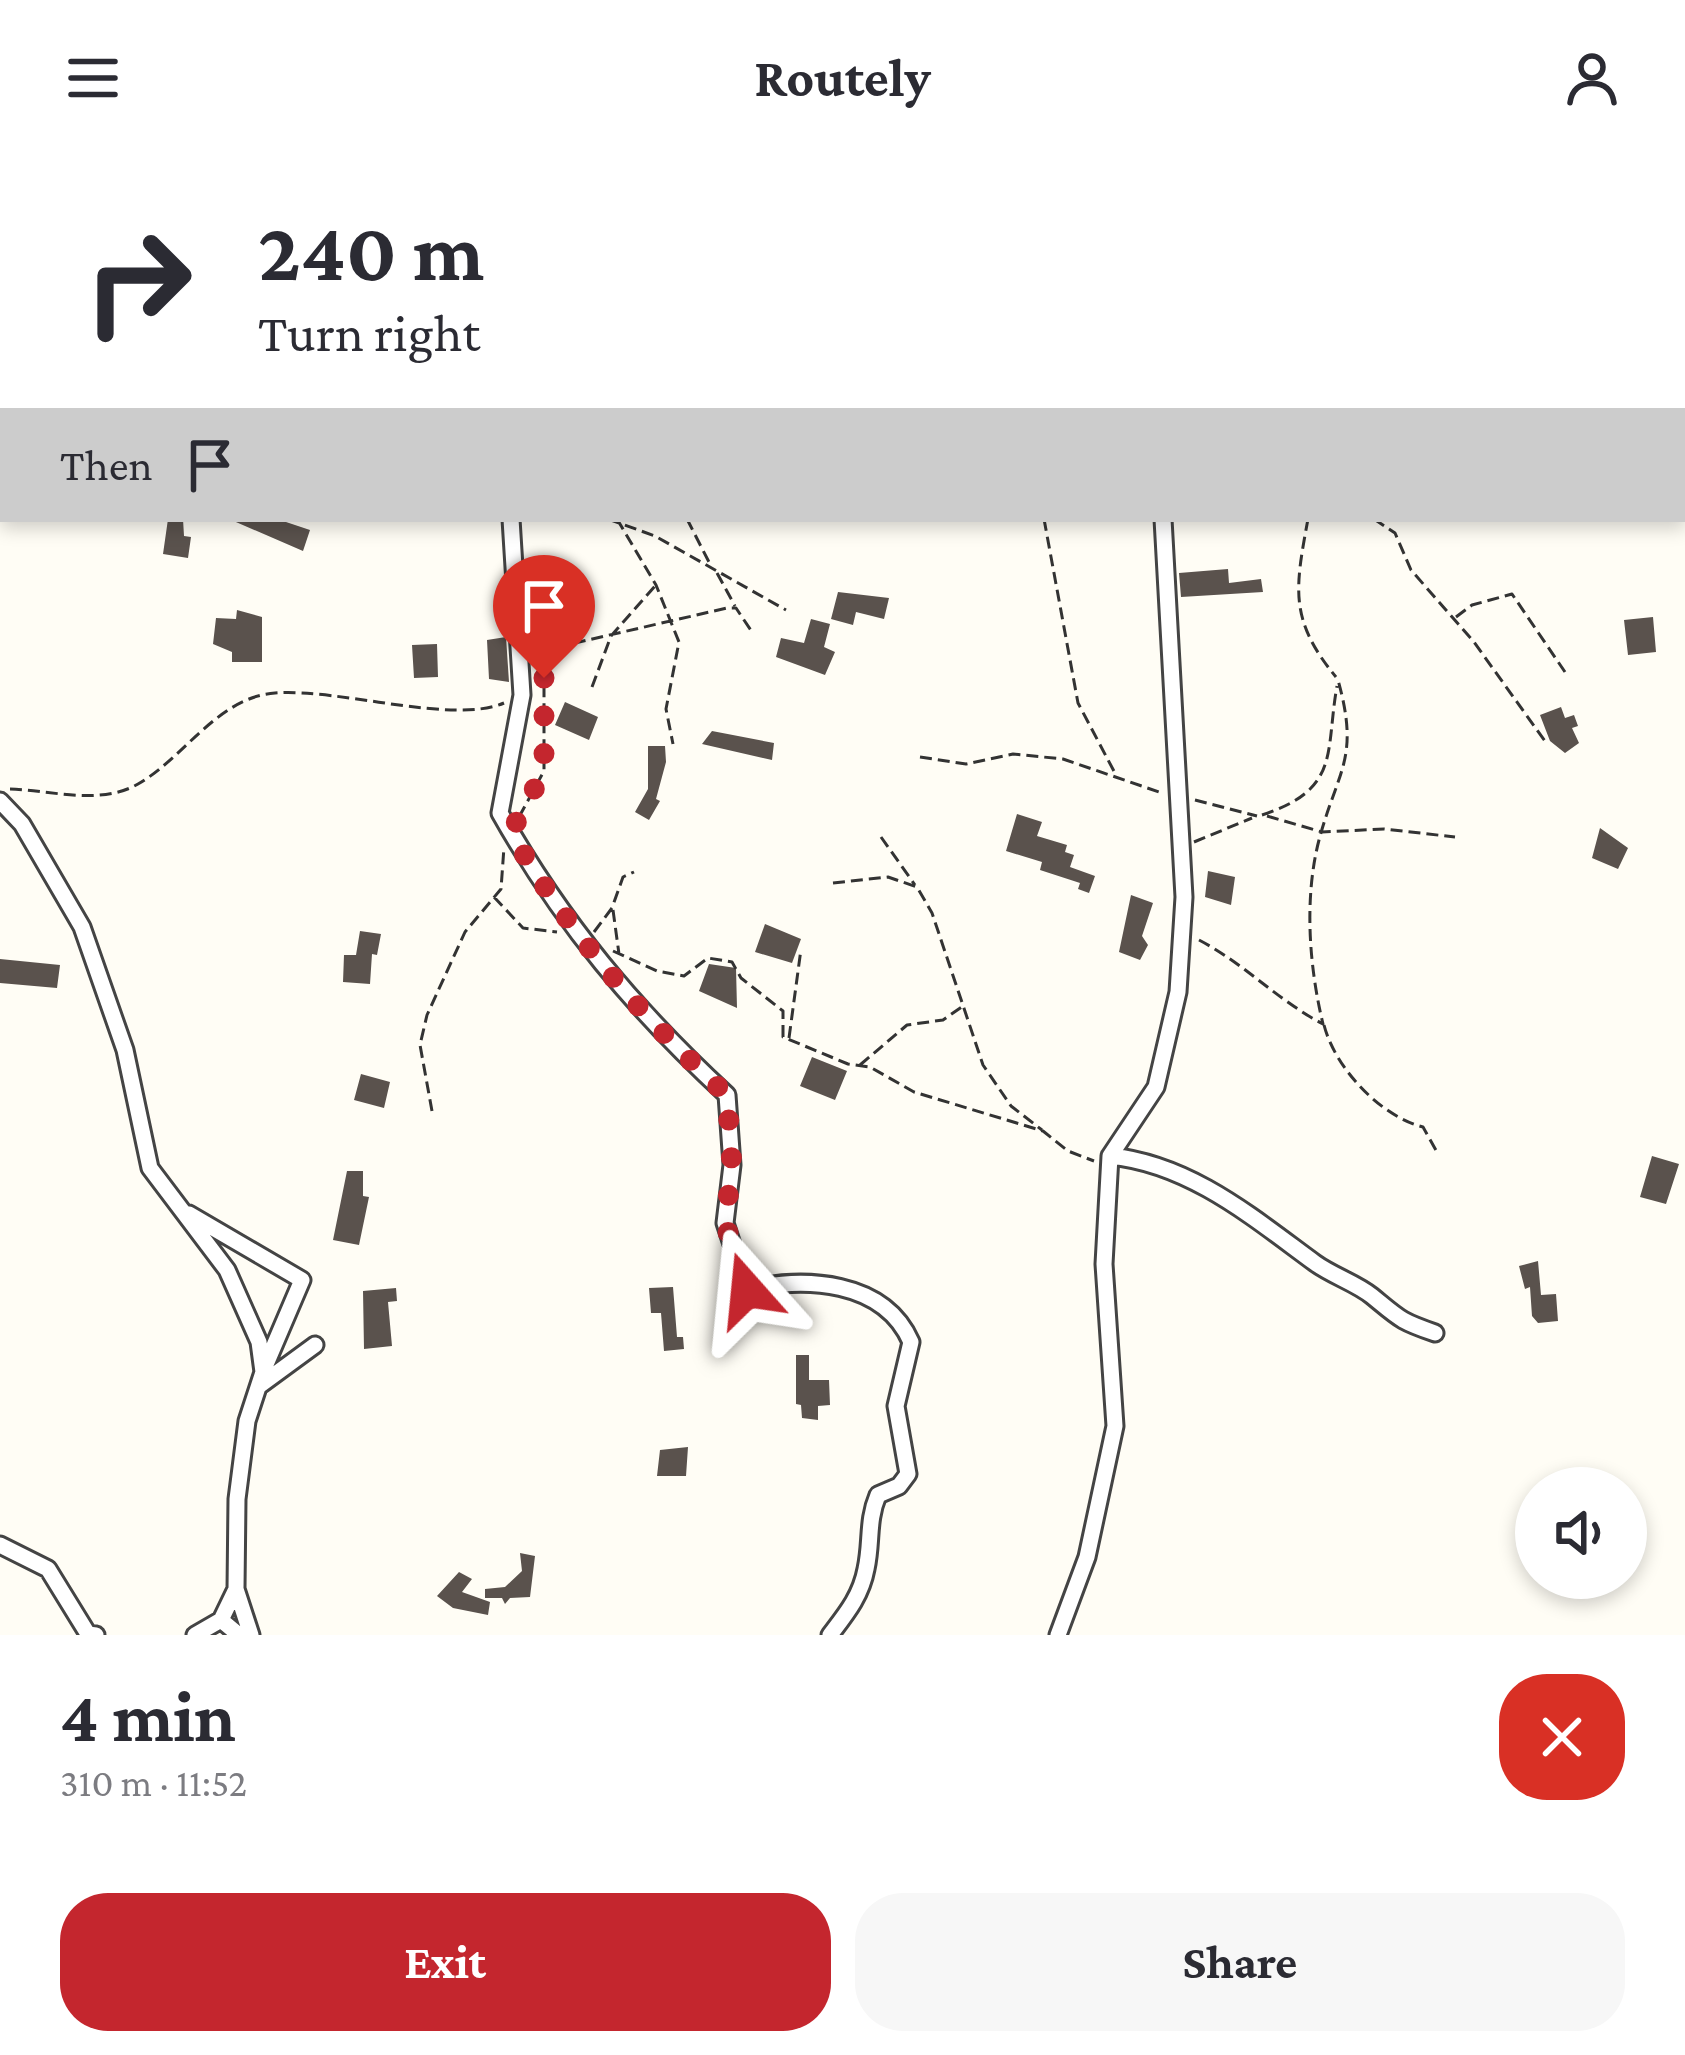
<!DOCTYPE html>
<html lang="en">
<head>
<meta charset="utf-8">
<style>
  body { margin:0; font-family:"Crimson Pro",serif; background:#f7f7f7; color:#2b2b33; height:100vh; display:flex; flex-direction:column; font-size:45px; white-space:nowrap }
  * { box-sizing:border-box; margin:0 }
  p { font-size:39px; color:#7c7c81 }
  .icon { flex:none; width:66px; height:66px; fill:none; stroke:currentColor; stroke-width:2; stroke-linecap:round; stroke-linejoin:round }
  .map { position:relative; height:1479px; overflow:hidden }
  .panel { display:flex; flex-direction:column; background:#fff; flex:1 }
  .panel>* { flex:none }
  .banner { position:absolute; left:0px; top:0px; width:1686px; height:366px; box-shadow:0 6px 18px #0003; background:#fff; color:#2b2b33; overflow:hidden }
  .buttons { position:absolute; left:1515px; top:1311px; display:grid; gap:24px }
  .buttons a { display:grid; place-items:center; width:132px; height:132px; border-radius:50%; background:#fff; box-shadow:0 6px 18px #0003; font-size:60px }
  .pin { position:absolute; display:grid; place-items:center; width:102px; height:102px; color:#fff; margin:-123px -51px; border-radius:50% 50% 50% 0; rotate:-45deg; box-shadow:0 0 12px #0007 }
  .pin .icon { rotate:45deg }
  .me { position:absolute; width:132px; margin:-66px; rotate:342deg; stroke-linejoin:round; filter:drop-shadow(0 0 9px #0008) }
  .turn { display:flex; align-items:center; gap:42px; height:252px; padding:0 60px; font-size:54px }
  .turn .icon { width:156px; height:156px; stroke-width:2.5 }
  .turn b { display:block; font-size:84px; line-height:102px }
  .then { display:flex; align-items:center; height:114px; padding:0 60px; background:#0003; gap:24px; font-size:45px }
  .round { display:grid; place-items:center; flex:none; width:126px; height:126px; border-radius:48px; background:#f7f7f7 }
  .head { display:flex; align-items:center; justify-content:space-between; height:204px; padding:0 60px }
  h1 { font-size:72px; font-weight:700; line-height:90px }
  .cta { display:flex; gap:24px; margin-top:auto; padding:24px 60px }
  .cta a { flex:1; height:138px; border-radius:48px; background:#c4262e; color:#fff; font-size:48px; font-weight:700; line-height:138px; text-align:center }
  .cta a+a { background:#f7f7f7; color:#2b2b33 }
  header { display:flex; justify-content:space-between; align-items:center; height:156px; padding:0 60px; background:#fff; font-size:54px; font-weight:700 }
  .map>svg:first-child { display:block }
  .building { fill:#5a524d }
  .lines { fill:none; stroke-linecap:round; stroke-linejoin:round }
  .minor-casing { stroke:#444; stroke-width:21 }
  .path { stroke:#333; stroke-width:3; stroke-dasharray:12 6; stroke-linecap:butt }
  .minor { stroke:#fff; stroke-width:15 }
  .route { stroke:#c4262e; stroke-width:21; stroke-dasharray:0 37.8 }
</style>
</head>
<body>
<header><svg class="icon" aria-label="menu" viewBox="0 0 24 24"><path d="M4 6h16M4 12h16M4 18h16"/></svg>Routely<svg class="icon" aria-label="person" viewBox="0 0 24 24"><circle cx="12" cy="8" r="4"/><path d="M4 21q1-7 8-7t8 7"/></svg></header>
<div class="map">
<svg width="1685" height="1479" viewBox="0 0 1685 1479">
  <rect width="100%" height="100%" fill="#fffdf5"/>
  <path class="building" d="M168,363H183L184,380L191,381L188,402L163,398Z
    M229,363H277L310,374L303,395Z
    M1228,413L1229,427L1261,423L1263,436L1181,441L1179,417Z
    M838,436L889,442L884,463L856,456L853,469L831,463Z
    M237,454L262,461V506H232V496L213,488L216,462L236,463Z
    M1653,461L1656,496L1628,499L1624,464Z
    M811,463L830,468L824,491L835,496L825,519L776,501L781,482L804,487Z
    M506,481L509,526L489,523L487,484Z
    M437,488L438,521L414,522L412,489Z
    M565,546L598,561L589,584L555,569Z
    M1561,551L1565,562L1574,559L1578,570L1572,572L1579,587L1565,597L1550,585L1540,559Z
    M712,575L774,587L772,604L702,588Z
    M648,590H665L666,606L656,643L660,645L649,664L635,656L648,633Z
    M1017,658L1042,666L1037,680L1067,689L1065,696L1074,699L1070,711L1095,720L1089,737L1078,733L1080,727L1040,714L1042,706L1006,695Z
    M1600,672L1628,692L1618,713L1592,702Z
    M1208,715L1235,721L1231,749L1205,741Z
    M1131,739L1153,747L1142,780L1148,789L1140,804L1119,796Z
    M765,768L801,783L792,807L755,796Z
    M360,775L381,778L377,799L372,798L370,828L343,826L344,799H356Z
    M0,803L60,809L57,832L0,827Z
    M709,808L736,812L737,852L699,835Z
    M812,901L847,915L835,944L800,930Z
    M361,918L390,926L384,952L354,944Z
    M1652,1000L1679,1008L1666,1048L1640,1041Z
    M347,1015H363V1040L369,1041L359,1089L333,1084Z
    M1538,1105L1541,1139L1556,1138L1558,1165L1538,1167L1532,1160L1530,1131L1525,1133L1519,1110Z
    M673,1131L677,1181H683L684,1193L664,1195L661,1157H651L649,1132Z
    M396,1132L397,1145L388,1146L392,1190L364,1193L363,1135Z
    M796,1199H809V1224H829L830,1249L818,1250V1264L802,1262L801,1249L796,1248Z
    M688,1291L686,1320H657L660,1294Z
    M520,1397L535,1400L530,1441L510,1442L505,1448L502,1442H485V1433L505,1431L522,1415Z
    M459,1416L472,1423L462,1436L490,1446L488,1459L453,1452L437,1440Z"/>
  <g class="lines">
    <g class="minor-casing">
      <path id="minor" d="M467,0L480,3
        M1476,0L1488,3
        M787,3L788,0
        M1169,3L1170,0
        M1683,244L1685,251
        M511,363L522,539L500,657C562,767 635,854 727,939L732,1009L725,1067L747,1134C804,1120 884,1124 911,1186L896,1250L908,1318L899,1330L878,1339C867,1365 872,1386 866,1413C861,1440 846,1458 830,1479
        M0,645L22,668L82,771L125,894L150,1012L227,1114L259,1186L263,1216L247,1265L237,1343L236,1433L251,1479
        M1110,1000C1190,1008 1252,1061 1315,1107C1333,1120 1356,1127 1372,1140C1400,1163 1400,1165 1435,1177
        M189,1058L302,1124L264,1213
        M259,1230L315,1189
        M0,1389L48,1413L88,1478L96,1479
        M221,1464L239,1479
        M195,1479L221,1464L236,1433
        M1058,1479L1087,1401L1115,1270L1104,1108L1110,1000L1156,931L1178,836L1184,741L1163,363"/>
    </g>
    <path class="path" d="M634,0L635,3
      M304,3V0
      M445,3V0
      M608,363L655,380L786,454
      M617,363L656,429L679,486L666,553L673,588
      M687,363L711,410
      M1044,363L1078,547L1116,619
      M1308,363C1295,433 1289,464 1336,521
      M1374,363L1395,377L1411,414L1474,486L1547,588
      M717,417L735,450
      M1456,461L1472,449L1512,438L1565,516
      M592,531L611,480L656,429
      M920,601L966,608L1013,598L1063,603L1162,637
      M10,633C50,634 100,650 138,628C184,602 218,541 275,537C339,532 453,569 504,547
      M1195,644L1257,660
      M1262,659C1341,633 1325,597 1337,530
      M1267,660L1322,676L1384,673L1455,681
      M519,661L544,615V522L553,492L727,452H736L752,476
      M881,681L915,729
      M1194,686L1252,662
      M833,727L888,721L917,731L932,757L983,909L1011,950L1042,974
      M494,741L523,772L557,776
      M613,754L619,798
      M594,776L612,752L623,721L634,716
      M1199,784C1245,808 1277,844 1323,868C1309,810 1304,742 1319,684C1338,613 1360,603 1338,524
      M613,795L657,815L684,820L708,802L732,806L741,822L783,855V881L848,908L870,911L914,936L1043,975L1068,995L1094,1005
      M1324,869C1335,912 1380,960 1423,971L1437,996
      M789,882L801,793
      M860,909L907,869L943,864L963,850
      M432,955L420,889L427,859L465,776L501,733L504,691"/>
    <use href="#minor" class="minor"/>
  </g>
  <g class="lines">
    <path class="route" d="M544,522V615L511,676C568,776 643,862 727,939L732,1010L725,1067L747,1134"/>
  </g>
</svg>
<div class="buttons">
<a><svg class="icon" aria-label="sound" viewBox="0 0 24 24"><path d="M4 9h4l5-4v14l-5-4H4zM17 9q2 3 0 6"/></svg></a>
</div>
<div class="pin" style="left:544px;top:522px;background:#d93025"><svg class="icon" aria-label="arrive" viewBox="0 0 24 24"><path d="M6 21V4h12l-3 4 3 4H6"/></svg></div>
<svg class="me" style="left:747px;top:1134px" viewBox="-20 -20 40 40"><path d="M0-17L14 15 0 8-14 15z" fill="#c4262e" stroke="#fff" stroke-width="4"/></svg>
<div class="banner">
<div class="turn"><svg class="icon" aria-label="right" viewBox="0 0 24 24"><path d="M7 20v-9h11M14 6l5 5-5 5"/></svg><div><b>240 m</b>Turn right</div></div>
<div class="then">Then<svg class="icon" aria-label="arrive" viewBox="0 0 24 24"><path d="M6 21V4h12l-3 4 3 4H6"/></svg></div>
</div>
</div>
<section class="panel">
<div class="head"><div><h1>4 min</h1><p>310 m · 11:52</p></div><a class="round" style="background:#d93025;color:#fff"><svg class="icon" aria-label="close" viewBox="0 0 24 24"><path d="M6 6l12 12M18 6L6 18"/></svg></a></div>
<div class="cta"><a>Exit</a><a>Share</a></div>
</section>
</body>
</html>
